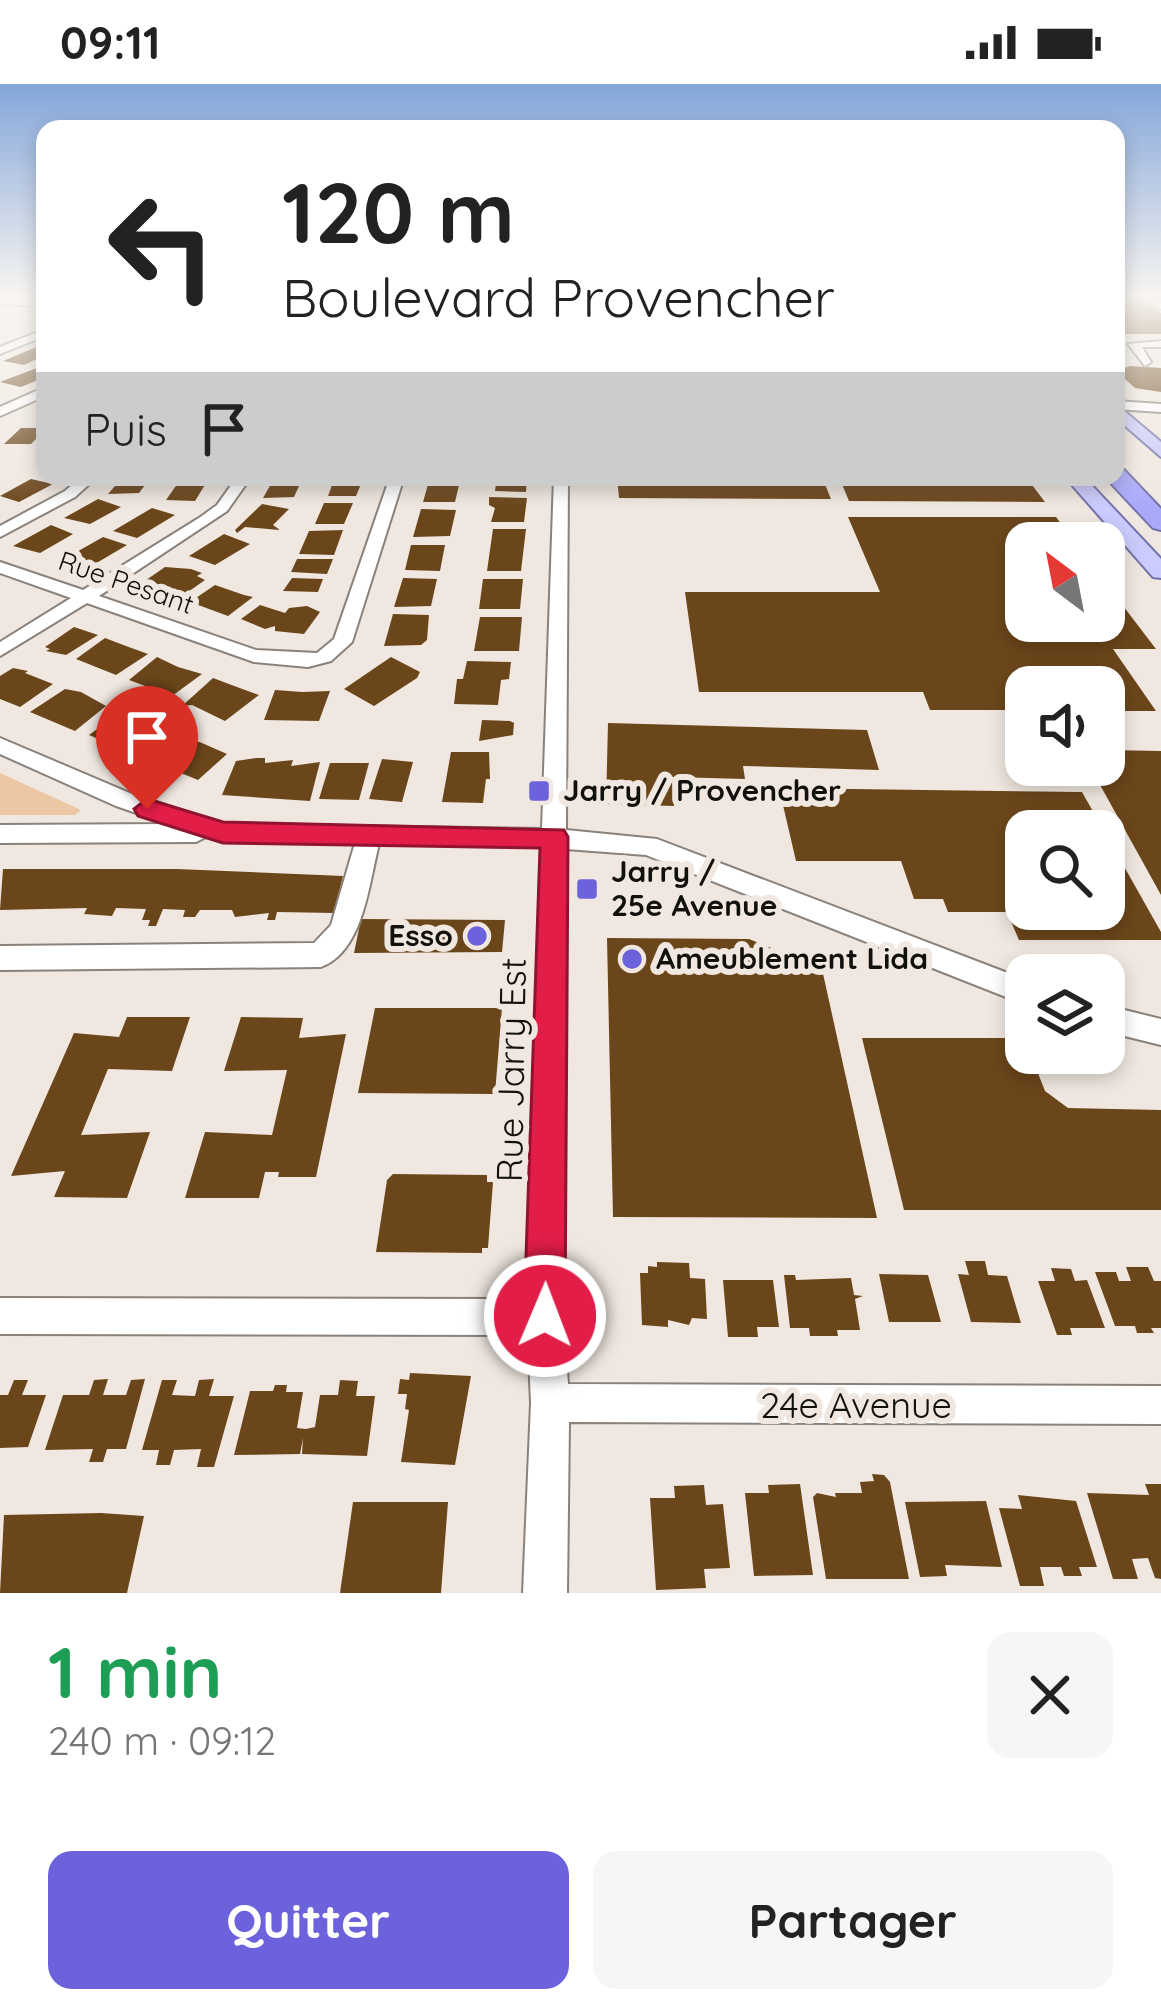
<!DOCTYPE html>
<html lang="fr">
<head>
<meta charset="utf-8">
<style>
  body { margin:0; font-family:Quicksand,sans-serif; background:#f6f6f6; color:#222; height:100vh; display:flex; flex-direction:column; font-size:45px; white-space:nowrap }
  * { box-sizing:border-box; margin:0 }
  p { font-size:39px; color:#767676 }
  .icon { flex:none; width:66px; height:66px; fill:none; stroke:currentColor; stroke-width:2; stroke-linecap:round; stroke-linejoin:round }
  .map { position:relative; height:1509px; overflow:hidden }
  .panel { display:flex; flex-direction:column; background:#fff; flex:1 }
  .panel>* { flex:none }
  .hud { position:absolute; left:36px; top:36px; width:1089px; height:366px; border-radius:24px; box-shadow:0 6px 18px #0003; background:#fff; color:#222; overflow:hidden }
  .needle { width:78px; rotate:328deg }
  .fabs { position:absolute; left:1005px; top:438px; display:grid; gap:24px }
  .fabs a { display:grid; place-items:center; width:120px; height:120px; border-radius:24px; background:#fff; box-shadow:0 6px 18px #0003; font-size:60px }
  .pin { position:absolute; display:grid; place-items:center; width:102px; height:102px; color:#fff; margin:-123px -51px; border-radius:50% 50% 50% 0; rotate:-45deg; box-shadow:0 0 12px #0007 }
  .pin .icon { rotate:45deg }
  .me { position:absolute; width:132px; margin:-66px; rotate:1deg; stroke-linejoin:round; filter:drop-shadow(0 0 9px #0008) }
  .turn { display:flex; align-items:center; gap:42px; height:252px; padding:0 48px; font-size:54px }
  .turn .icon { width:156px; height:156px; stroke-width:2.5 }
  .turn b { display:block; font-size:84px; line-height:102px }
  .then { display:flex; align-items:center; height:114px; padding:0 48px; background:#0003; gap:24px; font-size:45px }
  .round { display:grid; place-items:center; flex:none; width:126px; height:126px; border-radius:24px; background:#f6f6f6 }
  .head { display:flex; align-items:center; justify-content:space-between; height:204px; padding:0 48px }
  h1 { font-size:72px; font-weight:700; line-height:90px; color:#1e9e55 }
  .action { display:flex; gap:24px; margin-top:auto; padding:24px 48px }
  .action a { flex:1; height:138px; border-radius:24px; background:#6c62dc; color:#fff; font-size:48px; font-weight:700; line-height:138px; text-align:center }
  .action a+a { background:#f6f6f6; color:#222 }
  .status { display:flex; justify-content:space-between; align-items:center; height:84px; padding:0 60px; background:#fff; direction:ltr }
  .status svg { height:33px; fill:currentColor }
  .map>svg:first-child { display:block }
  .green { fill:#ecc7a4 }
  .building { fill:#6c461b; fill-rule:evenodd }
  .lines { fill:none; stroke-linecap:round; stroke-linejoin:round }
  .minor-casing { stroke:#89817a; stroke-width:4 }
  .major-casing { stroke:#7473a8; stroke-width:4 }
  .highway-casing { stroke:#7473a8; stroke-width:4 }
  .minor { fill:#fff; fill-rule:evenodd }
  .major { fill:#cbcbfd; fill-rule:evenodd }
  .highway { fill:#a9a9fb; fill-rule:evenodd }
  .route { fill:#e11d48; stroke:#92132f; stroke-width:3 }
  .poi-dot { fill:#6c62dc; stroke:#f0e8e0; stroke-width:4.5 }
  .labels { text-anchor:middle; stroke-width:12; stroke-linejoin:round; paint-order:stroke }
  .far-street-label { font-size:27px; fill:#12100d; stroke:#f0e8e0 }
  .poi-label { font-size:30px; font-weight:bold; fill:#12100d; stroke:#f0e8e0; text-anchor:start }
  .near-street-label { font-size:36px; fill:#12100d; stroke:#f0e8e0 }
</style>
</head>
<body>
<div class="status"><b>09:11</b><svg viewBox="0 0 49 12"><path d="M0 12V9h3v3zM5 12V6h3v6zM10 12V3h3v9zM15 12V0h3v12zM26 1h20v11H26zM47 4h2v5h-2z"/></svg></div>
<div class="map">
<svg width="1161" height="1509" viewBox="0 0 1161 1509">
  <rect width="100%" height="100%" fill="#f0e8e0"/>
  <path class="green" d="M0,689L79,725L80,727L75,731H0Z"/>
  <path class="building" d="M1116,213H1138L1161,229V250H1116Z
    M39,262L45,264V271L24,281L3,277Z
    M1130,282L1161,284V308L1135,304L1116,287Z
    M37,284L45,285V293L21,303L0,298Z
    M21,344H45V346L31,360H4Z
    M123,393H151L139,409L108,410Z
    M275,393H303L294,413L263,414Z
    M335,393H364L356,412H328Z
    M497,393H527L526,408L495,407Z
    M617,393H822L831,415L619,414Z
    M839,393H1026L1045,418L849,417Z
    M31,395L53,400L19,418L0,412Z
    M208,396L195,417L166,416L180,396Z
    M429,397H460L455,418H423Z
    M489,413L527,414L524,438H491L495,424L489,421Z
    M98,415L121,423L90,440L64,434Z
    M353,419L344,440H315L324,419Z
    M262,420L289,425L273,441L280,446L245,443L237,449L235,446Z
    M152,424L175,431L137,454L113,447Z
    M421,425L456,426L450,452L413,453Z
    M848,433H1056L1075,459H1026V537H1104V497L1156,565H1113L1156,627H1104V603H1026V626H930L923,608H699L685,508H880Z
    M51,441L73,450L40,469L13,462Z
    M493,445H526L521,487H487Z
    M343,446L334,471L299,470L309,447Z
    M224,450L250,460L215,481L189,472Z
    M103,453L127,461L83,487L59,478Z
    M411,461H445L440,487L405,486Z
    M297,475H333L327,490L291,488Z
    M165,483L191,485L202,489L197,492L205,496L178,515L139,501Z
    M292,494L323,495L318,508L283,507Z
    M403,494L437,495L431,522L394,523Z
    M483,495H523L520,525H479Z
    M215,501L244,511L253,513L228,532L190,518Z
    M260,521L285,529L289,524L307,522L320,528L304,550L275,547V542L265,545L241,535Z
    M393,530L429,531L427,556L421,561L384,562Z
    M480,533H522L519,567H474Z
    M74,543L98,551L66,571L46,567L50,565L45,563Z
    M105,554L126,562L148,570L116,591L76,575Z
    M157,573L178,583L202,590L172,612L129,596Z
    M391,573L420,588L417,594L374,622L344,605Z
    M467,577L511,578L509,595L501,596L498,621L454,620L457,595H463Z
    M13,584L28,587L25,589L53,600L20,623L0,615V592Z
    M213,594L237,603L259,611L225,637L192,621L182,622Z
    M65,605L81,608L106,622L75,647L30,628Z
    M275,606L302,608L330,607L319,637L264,636Z
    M119,629L140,637L162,646L134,670L89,651Z
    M482,636L510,637L514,639L513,651L479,657Z
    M608,639L867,646L879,686L743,682L745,695L672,693L674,722L606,720Z
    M178,650L202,659L227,670L198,696L147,675Z
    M1104,666L1161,667V811L1089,681H1104Z
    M451,668H489L490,695H486L483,719L442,718Z
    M256,674H265V679L293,676L291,682L320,678L310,717L222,711L236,677Z
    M382,675L413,678L402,718L369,715Z
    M330,679H369L359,716L319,715Z
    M779,704L1082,708L1161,848V856H1019L1007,828H948L943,815H914L901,777H796ZM1026,747H1104V825H1026Z
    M177,785L343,792L334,829L277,828L275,836H267L269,829L235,833L232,826H200L195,833H183L185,826L163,825L156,842H148L150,836H142L146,825L116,824L112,832L84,830L87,824L0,826L3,785Z
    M361,835L505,836L502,868L354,869Z
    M607,854L749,855L801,876H820L877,1134L613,1133Z
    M375,924H502L495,1010L358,1009Z
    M127,933H190L172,987L108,985L81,1051L150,1048L127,1114L54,1113L65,1087L11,1092L74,949L119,953Z
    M241,933L303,934L299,954L346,950L316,1093H278L279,1088H265L259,1114H185L205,1048L272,1051L287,986L224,987Z
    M862,954H1024L1026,969H1030L1045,1007L1068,1024L1161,1026V1126H904Z
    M393,1090L487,1091V1098H493L488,1164H482V1169L376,1168L387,1096Z
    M965,1177H985L988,1191L1007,1192L1021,1239L971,1238L958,1190L969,1191Z
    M657,1178L689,1179L690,1194L705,1195L707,1235L692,1234L689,1241L668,1236V1243L642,1241L640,1189H648V1182L657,1183Z
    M1126,1183H1148L1154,1197H1161V1244H1151L1154,1249H1137L1135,1242H1115L1095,1188H1116L1119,1197H1131Z
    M1051,1184L1071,1185L1075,1197L1087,1196L1105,1244H1070L1072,1251H1057L1038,1197H1055Z
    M879,1190L928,1191L941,1238H889Z
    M784,1191H795L796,1196L851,1194L854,1211L863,1212L855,1215L860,1246H837L838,1252H810L809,1244H790Z
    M723,1196H773L779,1243H757L758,1253H728Z
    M410,1289L471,1292L455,1381L401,1378L409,1326L405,1325L407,1310H398L400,1295L409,1296Z
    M108,1295L103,1311H126L131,1296L145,1295L126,1365H107L103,1378H89L93,1365L45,1366L63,1311H89L94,1296Z
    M214,1295L209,1312H234L214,1383H197L201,1365L174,1366L170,1381H156L159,1366H142L162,1296H177L172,1311L195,1312L199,1296Z
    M14,1296H28L22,1311H46L28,1363L0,1364V1311H8Z
    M340,1296L358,1297L356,1312H375L367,1372L302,1370L303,1354L300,1370L234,1371L250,1307H273L275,1301H287L286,1308H303L297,1344L306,1345L315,1343L320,1311H338Z
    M872,1390L884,1391L890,1398L909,1495H826L813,1413L817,1409L836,1413L835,1409H862L860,1398L874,1397Z
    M800,1400L813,1491L754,1492L745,1409H769L768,1401Z
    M1145,1400H1161V1495L1155,1494L1148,1474L1132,1475L1138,1495H1113L1087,1409L1149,1411Z
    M704,1401L706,1421L723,1420L730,1484L704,1485L706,1504L656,1506L650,1414H675L674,1402Z
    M1018,1411L1076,1417L1097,1483H1079L1082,1492H1064L1061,1483H1040L1044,1502H1020L999,1424L1022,1425Z
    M986,1417L1002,1483L945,1481L947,1492L920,1493L905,1418Z
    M353,1418H448L441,1509H340Z
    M101,1429L144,1432L127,1509H0L4,1431Z"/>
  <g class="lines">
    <g class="minor-casing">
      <path id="minor" d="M1142,213L1161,217V225Z
        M0,214L45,216V222L0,220Z
        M45,245V252L0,270V263Z
        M1161,257V263H1142L1151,278L1145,282L1128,260Z
        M45,303V312L0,332V323Z
        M1116,317L1161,320V328L1116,325Z
        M81,393H97L75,413L0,453V442L65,407Z
        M237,393H251L227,427L99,512L256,566L317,569L334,555L390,393H404L352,558L331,577L308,583L254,578L87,519L0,572V558L71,514L0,489V478L83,506L199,434L217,421Z
        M554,393H568L566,746L657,755L1026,896V921L646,771L566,765L563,1233L568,1300L1161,1302V1340L569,1338L567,1509H523L531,1319L528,1251L0,1250V1214L527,1215L542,763L379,760C369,798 364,867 321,883L0,886V862L314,859L331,841L355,759L223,758L206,753L196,758L0,759V741L169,740L116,722L0,670V654L132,710L223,740L542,745Z
        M1104,921L1161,935V961L1104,947Z"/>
    </g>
    <g class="major-casing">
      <path id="major" d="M1116,320L1161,358V373L1116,334Z
        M1065,393H1084L1161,475V494L1153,493Z"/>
    </g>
    <g class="highway-casing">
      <path id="highway" d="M1116,384L1124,386L1161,425V446L1153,444L1108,396L1116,393Z"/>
    </g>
    <use href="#minor" class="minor"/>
    <use href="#major" class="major"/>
    <use href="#highway" class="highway"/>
  </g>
  <linearGradient id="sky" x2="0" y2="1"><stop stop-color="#84a6da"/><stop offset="0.5" stop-color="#f8f5f1"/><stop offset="1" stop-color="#f8f5f1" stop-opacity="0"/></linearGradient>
  <rect width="1161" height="424" fill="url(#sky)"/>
  <path class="route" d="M147,715L223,738L564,746L568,753L565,1232L559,1247L545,1253L530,1247L524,1232L540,764L223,759L138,732L134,725Z"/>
  <g class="poi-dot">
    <rect x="527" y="695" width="24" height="24" rx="6"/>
    <rect x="575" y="793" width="24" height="24" rx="6"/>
    <circle cx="477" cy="852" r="12"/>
    <circle cx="632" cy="875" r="12"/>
  </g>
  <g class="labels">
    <g class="far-street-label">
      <text transform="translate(126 499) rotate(19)" y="9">Rue Pesant</text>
    </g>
    <g class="poi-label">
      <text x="563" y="717">Jarry / Provencher</text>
      <text x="611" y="798">Jarry /<tspan x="611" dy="34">25e Avenue</tspan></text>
      <text x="453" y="862" text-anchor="end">Esso</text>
      <text x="656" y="885">Ameublement Lida</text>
    </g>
    <g class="near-street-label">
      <text transform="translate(511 986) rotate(-89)" y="13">Rue Jarry Est</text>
      <text x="856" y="1334">24e Avenue</text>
    </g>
  </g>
</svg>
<div class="fabs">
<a><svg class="needle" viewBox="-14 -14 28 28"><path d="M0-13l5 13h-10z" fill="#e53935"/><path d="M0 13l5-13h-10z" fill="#767676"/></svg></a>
<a><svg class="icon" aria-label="sound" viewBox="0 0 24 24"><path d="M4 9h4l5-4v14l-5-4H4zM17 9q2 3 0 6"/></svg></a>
<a><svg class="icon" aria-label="search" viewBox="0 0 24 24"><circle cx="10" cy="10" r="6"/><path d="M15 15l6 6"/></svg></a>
<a><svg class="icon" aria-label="layers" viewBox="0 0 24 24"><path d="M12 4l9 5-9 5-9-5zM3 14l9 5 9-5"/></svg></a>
</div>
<div class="pin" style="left:147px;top:725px;background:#d93025"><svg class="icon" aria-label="arrive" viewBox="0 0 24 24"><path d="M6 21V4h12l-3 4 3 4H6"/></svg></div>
<svg class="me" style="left:545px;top:1232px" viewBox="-20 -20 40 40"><circle r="17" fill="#e11d48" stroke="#fff" stroke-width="3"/><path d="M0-11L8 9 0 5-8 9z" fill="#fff"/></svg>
<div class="hud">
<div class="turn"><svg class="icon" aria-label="left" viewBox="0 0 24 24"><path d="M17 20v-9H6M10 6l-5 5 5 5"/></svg><div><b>120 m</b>Boulevard Provencher</div></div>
<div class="then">Puis<svg class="icon" aria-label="arrive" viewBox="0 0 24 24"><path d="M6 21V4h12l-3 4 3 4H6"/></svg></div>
</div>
</div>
<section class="panel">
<div class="head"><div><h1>1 min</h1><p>240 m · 09:12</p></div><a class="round"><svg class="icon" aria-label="close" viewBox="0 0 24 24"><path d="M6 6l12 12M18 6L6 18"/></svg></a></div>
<div class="action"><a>Quitter</a><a>Partager</a></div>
</section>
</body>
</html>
